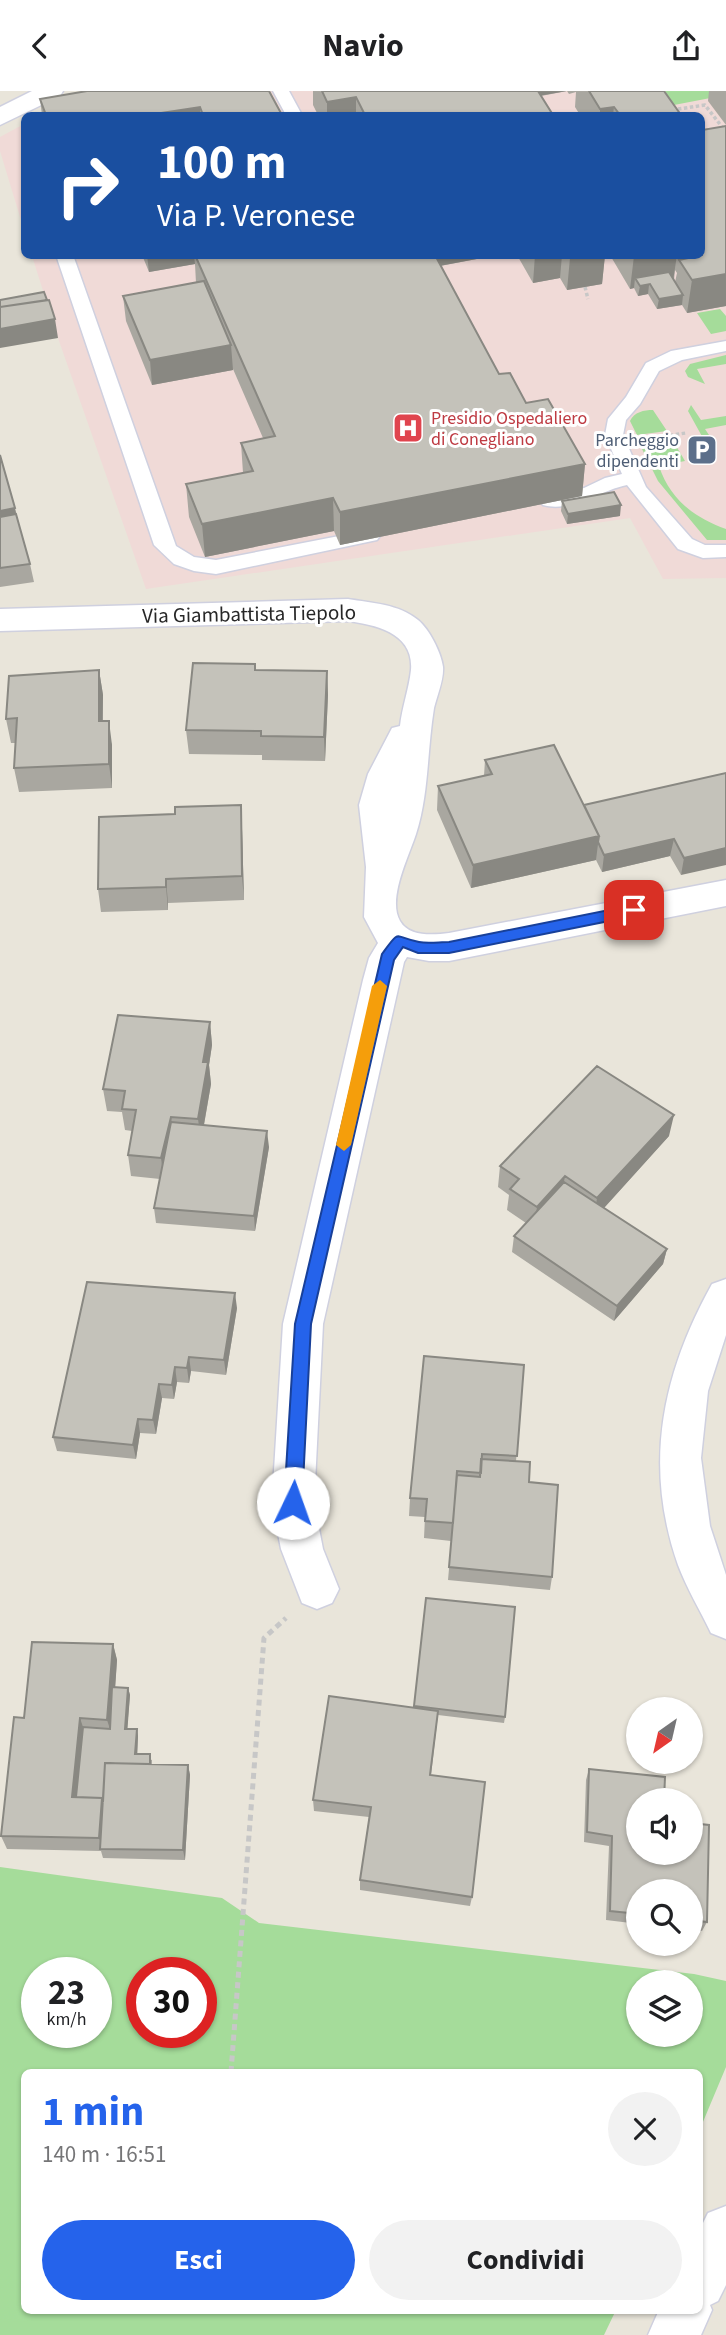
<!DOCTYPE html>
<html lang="it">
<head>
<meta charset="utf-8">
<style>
  body { margin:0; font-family:"Source Sans 3",sans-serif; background:#f2f2f2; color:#202124; height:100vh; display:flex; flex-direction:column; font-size:26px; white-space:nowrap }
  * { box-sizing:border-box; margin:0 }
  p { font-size:23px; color:#757577 }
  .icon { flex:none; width:38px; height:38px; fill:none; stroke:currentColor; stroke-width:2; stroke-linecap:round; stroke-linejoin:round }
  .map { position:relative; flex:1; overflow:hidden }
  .sheet { position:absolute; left:21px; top:1978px; width:682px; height:245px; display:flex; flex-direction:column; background:#fff; border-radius:10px; box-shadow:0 2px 5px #0004 }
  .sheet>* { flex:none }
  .hud { position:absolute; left:21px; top:21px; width:684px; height:147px; border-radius:10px; box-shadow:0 2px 5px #0004; background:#1a4fa0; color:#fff; overflow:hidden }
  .needle { width:46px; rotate:214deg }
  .tools { position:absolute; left:626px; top:1606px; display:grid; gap:14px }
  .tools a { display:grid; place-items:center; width:77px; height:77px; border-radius:50%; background:#fff; box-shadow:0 2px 5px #0004; font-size:35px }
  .speed { position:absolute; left:21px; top:1866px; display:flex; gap:14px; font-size:35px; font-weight:700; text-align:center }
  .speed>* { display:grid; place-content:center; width:91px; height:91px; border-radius:50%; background:#fff; box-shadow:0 2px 5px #0004; line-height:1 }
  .speed small { font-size:18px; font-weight:400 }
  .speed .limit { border:10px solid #d22; background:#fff; color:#111 }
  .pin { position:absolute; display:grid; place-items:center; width:60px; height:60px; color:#fff; margin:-30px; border-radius:14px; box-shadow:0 4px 10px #0006 }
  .me { position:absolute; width:77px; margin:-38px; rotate:3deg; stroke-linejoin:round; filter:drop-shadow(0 0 5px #0008) }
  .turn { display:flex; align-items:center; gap:24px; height:147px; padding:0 21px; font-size:32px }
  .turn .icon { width:91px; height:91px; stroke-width:2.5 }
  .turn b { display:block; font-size:49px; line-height:60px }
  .round { display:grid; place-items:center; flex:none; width:74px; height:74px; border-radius:37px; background:#f2f2f2 }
  .head { display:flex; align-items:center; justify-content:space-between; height:119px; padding:0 21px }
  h1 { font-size:42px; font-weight:700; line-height:52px; color:#2563eb }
  .primary-button { display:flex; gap:14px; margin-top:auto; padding:14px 21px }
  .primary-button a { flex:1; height:80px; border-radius:42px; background:#2563eb; color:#fff; font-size:28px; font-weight:700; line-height:80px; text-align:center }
  .primary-button a+a { background:#f2f2f2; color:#202124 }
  header { display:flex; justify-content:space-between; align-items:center; height:91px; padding:0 21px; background:#fff; font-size:32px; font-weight:700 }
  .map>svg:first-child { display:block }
  .medical { fill:#f0dad7 }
  .green { fill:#a5dc9a; fill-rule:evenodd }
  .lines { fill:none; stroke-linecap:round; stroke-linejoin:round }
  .service-casing { stroke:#cfd0df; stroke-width:3 }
  .minor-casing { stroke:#cfd0df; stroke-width:3 }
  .path-far1 { stroke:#c7c7c7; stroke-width:3.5; stroke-dasharray:3.5 2.5; stroke-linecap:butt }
  .path { stroke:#c7c7c7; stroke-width:5; stroke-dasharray:6 4.5; stroke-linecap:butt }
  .service { fill:#fff; fill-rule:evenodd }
  .minor { fill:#fff; fill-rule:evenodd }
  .wall { fill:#a9a7a0; fill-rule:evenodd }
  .shaded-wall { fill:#898882 }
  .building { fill:#c4c2ba; stroke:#898882; stroke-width:2 }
  .route { fill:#2563eb; stroke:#184099; stroke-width:2 }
  .slow { fill:#f59e0b }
  .labels { text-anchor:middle; stroke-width:6; stroke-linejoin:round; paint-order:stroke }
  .far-health-label { font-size:18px; fill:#be3a42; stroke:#fff; text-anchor:start }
  .far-service-label { font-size:18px; fill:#4e5e75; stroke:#fff; text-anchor:end }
  .street-label { font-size:21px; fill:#272727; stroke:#fff }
</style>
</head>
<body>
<header><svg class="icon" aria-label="back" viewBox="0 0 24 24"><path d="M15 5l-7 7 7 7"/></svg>Navio<svg class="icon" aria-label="share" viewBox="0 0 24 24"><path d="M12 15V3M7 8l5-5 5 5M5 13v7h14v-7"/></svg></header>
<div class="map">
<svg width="726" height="2244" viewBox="0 0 726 2244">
  <rect width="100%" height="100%" fill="#e9e5da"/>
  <path class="medical" d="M86,0H726V487L663,488L630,427L146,498L58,247L32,165L702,164V24H40Z
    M24,33V139L0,60V46Z"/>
  <path class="green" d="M665,0H726V4L674,14Z
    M720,218L726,225V240L711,243L697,222Z
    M726,264V273L697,278L705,293L688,286L685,280L690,273Z
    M691,314L701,329L726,325V334L705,338L715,353L704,349L688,320Z
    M653,319L667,340L637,344L630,330C634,321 644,319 653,319Z
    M672,348L685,370L659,375C670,408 693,426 726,438V449H707L658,390L639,352Z
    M0,1776L222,1807L259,1832L694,1883L726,1890V1976L700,2038V1981H24V2219H616L604,2244H0ZM37,1881H96V1941H37ZM142,1881H201V1941H142ZM639,1892H691V1944H639Z"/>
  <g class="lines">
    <g class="service-casing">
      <path id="service" d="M273,0H289L302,24H286Z
        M56,164H73L176,455L194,466L216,469L370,439L377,441L380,445L377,449L216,483L194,480L174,473L154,454Z
        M726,250V260L682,269L659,280L640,313L626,329L623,344L646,396L692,448L705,454H726V466L703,467L678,458L627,394C601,399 571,422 543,414L540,410L543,406L584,397L605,387L622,383L605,344L608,328L626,306L646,272L671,260Z"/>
    </g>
    <g class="minor-casing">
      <path id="minor" d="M32,0H63L60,5L0,34V16Z
        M348,508C372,512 399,513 418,529C429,538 441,561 443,576C444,588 437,605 434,617C427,659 429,703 416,743C409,765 387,808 400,830C409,846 433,844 449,842L726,789V815L449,870H429L407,866L404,871L323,1233L314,1412L323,1458L339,1498L332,1512L317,1518L302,1512L281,1458L272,1412L283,1233L363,889L369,867L378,852L364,826L366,776L359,714L368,683L392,637L400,635C402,616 409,598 411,579C414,542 376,534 348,530L0,540V518Z
        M726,1188V1244L708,1300L701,1367L710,1435L726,1484V1548L711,1542C700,1519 687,1498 678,1474C643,1374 662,1283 712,1193Z
        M726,2115V2194L718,2210L710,2214L712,2219L701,2244H648L659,2219H700V2138L708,2122Z"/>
    </g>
    <path class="path-far1" d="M672,19L705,14L726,41
      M585,196L588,208
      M652,347L686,342"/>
    <path class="path" d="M231,1981L264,1547L286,1527"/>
    <use href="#service" class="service"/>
    <use href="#minor" class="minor"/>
  </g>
  <path class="wall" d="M87,0L282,24H42L40,8Z
    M313,0H664L681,24H580L575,16L576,1L569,3L567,0L541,5L553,24H318L313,14Z
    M709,0H726V34L708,10Z
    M726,35V215L687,222L682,214L657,218L648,203L638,205L634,197L630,198L610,164H702ZM675,179L677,182L675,191L674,189Z
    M142,164H498L440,175L499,283L585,373L582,405L340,454L334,440L205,466L189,426L186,393L243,382L241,352L263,347L233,278V279L152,294L126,230L123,205L196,192L195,173L149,181Z
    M517,164H605L602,193L567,199L560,187L533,192Z
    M0,364L30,473L34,491L0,496Z
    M562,410L620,425L567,433L561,420Z
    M99,579L103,604V630L112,654V697L19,701L14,677L16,652H11L6,628Z
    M256,579L327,580L328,604L325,670L262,669V664L189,663L186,639Z
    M485,669L584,714L726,682L681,784L670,765L602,781L596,769L471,797L437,719L438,695L484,685Z
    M242,738L244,809L168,812V819L101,821L98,798Z
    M210,931L212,954L209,974L211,993L204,1034L269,1056L255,1140L156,1132L154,1117L160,1088L131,1085L128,1064L132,1040L125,1039L122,1021L107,1020L103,998Z
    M669,1045L604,1117L667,1158L663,1173L614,1230L512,1161L514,1145L526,1132L507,1119L509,1104L498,1096L500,1075Z
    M237,1217L226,1284L191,1280L189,1292L177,1291L174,1308L162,1307L156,1343L140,1342L136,1368L57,1360L53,1346Z
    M524,1274L516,1370L529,1391L552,1486L550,1499L448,1489L456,1398L451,1450L424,1447L425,1426L409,1425L410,1407Z
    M426,1507L505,1626L504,1632L438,1624L431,1684L472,1806L470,1815L360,1799V1789L369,1726L314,1720L313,1709L414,1617Z
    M113,1553L117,1569L115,1596L128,1597L130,1604L127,1638H137L138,1645L137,1663L152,1669V1673L188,1674L190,1684L185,1769L103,1767L101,1760L7,1758L1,1745L24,1627Z
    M589,1678L665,1686L664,1710H639V1762H691V1732L709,1734L707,1831L702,1840L691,1838V1801H639V1833L606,1829L609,1755L584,1751L586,1689Z"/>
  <path class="shaded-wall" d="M522,0H567L521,8Z
    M356,6V24H327V11Z
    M200,16V24H148Z
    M614,16L613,24H600V18Z
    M147,164H194L195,173L149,181Z
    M424,164H498L423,178Z
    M535,164H562L560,187L533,192Z
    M581,164H605L602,193L567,199L570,167Z
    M677,164L673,190L649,194L648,203L638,205L640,195L635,187L634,197L630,198L634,165Z
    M726,183V215L687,222L692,189Z
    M683,204L682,214L657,218L659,208Z
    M55,228L58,247L0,257V238Z
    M231,254L233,279L152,294L150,269Z
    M585,373L582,405L340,454V421Z
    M333,407L334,440L205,466L202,433Z
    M621,414L620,425L567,433L568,423Z
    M15,417L20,442L0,445V420Z
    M99,579L103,604L102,654L99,630Z
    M327,580L328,604L325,670L324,646Z
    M109,630L112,654V697L109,673Z
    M241,714L242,738L244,809L242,785Z
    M599,745L596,769L471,797L473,774Z
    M674,748L670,765L602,781L604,764Z
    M726,757V774L681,784L684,767Z
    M166,788L168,812V819L166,796Z
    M210,931L212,954L209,974L211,993L201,1050L198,1028L203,971Z
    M674,1024L669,1045L594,1128L597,1107Z
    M171,1026L173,1047L164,1089L161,1067Z
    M267,1040L269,1056L255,1140L254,1125Z
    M565,1085L561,1107L534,1137L537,1116Z
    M667,1158L663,1173L614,1230L617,1215Z
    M235,1202L237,1217L226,1284L224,1269Z
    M189,1266L191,1280L189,1292L187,1277Z
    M175,1276L177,1291L174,1308L172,1294Z
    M159,1293L162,1307L156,1343L153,1329Z
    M138,1328L140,1342L136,1368L133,1354Z
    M113,1553L117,1569L112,1644L107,1629Z
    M128,1597L130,1604L127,1644L125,1638Z
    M80,1627L85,1642L77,1715L72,1706Z
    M137,1638L138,1645L137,1669L135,1663Z
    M188,1674L190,1684L185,1769L183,1759Z
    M102,1707L106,1721L103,1758L99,1747Z"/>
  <path class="building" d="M87,0H269L282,24H203L200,16L148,24H46L40,8Z
    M322,0H538L553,24H365L356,6L327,11Z
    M589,0H664L681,24H620L614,16L600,18Z
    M726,35V183L692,189L679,169L693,166L692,164H702V39Z
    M195,164H435L499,283L510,282L526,312L548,308L585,373L340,421L333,407L202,433L186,393L253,380L241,352L275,345Z
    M669,181L683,204L659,208L650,193L640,195L635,187Z
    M204,190L231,254L150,269L123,205Z
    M44,201L47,209L0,216V209Z
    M49,209L55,228L0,238V216Z
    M0,364L15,417L0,420Z
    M614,401L621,414L568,423L562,410Z
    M16,423L30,473L0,477V426Z
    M193,572L255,573V579L327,580L324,646L261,645V640L186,639Z
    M99,579V630H109V673L14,677L17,627L6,628L9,585Z
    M554,654L599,745L473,774L438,695L492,683L485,669Z
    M726,682V757L684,767L674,748L604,764L598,751L599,745L584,714Z
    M241,714L242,785L166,788V796L98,798L99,726L175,723V716Z
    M118,924L210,931L203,971H208L198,1028L171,1026L161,1067L128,1064L136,1019L122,1018L125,1000L103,998Z
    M597,975L674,1024L597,1107L565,1085L537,1116L510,1098L519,1088L500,1075Z
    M171,1031L267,1040L254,1125L154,1117Z
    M564,1091L667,1158L617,1215L514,1145Z
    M87,1191L235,1202L224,1269L189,1266L187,1277L175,1276L172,1294L159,1293L153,1329L138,1328L133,1354L53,1346Z
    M424,1265L524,1274L517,1365L482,1363L481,1382L457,1380L453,1432L425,1430L427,1408L410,1407Z
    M481,1368L530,1371L529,1391L558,1394L552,1486L449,1476L457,1384L480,1386Z
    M426,1507L515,1516L505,1626L414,1615Z
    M32,1551L113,1553L107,1629L80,1627L72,1706L102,1707L99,1747L1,1745L14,1626L24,1627Z
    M112,1596L128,1597L125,1638H137L135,1663H150V1673L105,1672L103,1711L102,1707L76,1706L83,1636L110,1638Z
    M329,1605L438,1620L430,1684L485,1691L472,1806L360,1789L371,1716L313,1709Z
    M105,1672L188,1674L183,1759L100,1758Z
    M589,1678L665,1686L664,1710H639V1762H691V1732L709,1734L707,1831L691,1829V1801H639V1823L610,1820L612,1745L587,1741Z"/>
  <path class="route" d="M634,814L641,819L634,825L449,862H418L403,856L394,869L311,1233L302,1412L299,1418L293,1420L287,1418L284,1412L295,1233L382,863C401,837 393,846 419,851C428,853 439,851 449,851Z"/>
  <path class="slow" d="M380,889L387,895L351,1054L344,1060L336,1054L372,895Z"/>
  <defs>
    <g id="hospital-square" transform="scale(1.575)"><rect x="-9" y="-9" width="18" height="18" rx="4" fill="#e0444e" stroke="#fff"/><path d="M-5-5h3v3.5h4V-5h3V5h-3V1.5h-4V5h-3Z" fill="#fff"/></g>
    <g id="parking-square" transform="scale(1.575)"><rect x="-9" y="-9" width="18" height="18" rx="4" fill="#5c6f8a" stroke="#fff"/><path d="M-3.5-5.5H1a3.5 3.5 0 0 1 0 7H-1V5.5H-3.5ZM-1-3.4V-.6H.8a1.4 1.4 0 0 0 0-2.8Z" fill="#fff"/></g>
  </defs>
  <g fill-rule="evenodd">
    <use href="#hospital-square" x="408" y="337"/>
    <use href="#parking-square" x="702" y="359"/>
  </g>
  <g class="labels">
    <g class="far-health-label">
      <text x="431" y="333">Presidio Ospedaliero<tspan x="431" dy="21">di Conegliano</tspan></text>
    </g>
    <g class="far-service-label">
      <text x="679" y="355">Parcheggio<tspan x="679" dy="21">dipendenti</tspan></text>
    </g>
    <g class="street-label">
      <text transform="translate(249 523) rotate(-1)" y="7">Via Giambattista Tiepolo</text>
    </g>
  </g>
</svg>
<div class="tools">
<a><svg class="needle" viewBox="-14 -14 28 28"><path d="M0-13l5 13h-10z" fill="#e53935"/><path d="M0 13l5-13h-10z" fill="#757577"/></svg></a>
<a><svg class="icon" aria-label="sound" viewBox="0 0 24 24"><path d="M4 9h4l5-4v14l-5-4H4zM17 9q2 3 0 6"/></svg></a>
<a><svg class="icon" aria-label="search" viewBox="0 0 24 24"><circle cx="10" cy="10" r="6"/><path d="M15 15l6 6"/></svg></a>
<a><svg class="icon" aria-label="layers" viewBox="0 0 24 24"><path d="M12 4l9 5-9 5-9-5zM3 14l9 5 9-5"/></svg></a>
</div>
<div class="speed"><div>23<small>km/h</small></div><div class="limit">30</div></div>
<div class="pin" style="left:634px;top:819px;background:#d93025"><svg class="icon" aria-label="arrive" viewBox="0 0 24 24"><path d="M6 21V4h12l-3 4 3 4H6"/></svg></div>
<svg class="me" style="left:293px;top:1412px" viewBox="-20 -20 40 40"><circle r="19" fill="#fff"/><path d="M0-13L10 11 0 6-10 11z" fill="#2563eb"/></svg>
<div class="hud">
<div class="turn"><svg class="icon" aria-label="right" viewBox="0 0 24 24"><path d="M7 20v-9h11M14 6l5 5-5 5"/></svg><div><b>100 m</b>Via P. Veronese</div></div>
</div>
<section class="sheet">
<div class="head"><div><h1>1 min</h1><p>140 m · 16:51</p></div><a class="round"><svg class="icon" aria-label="close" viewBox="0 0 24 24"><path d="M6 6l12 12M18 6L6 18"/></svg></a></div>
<div class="primary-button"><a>Esci</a><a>Condividi</a></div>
</section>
</div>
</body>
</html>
